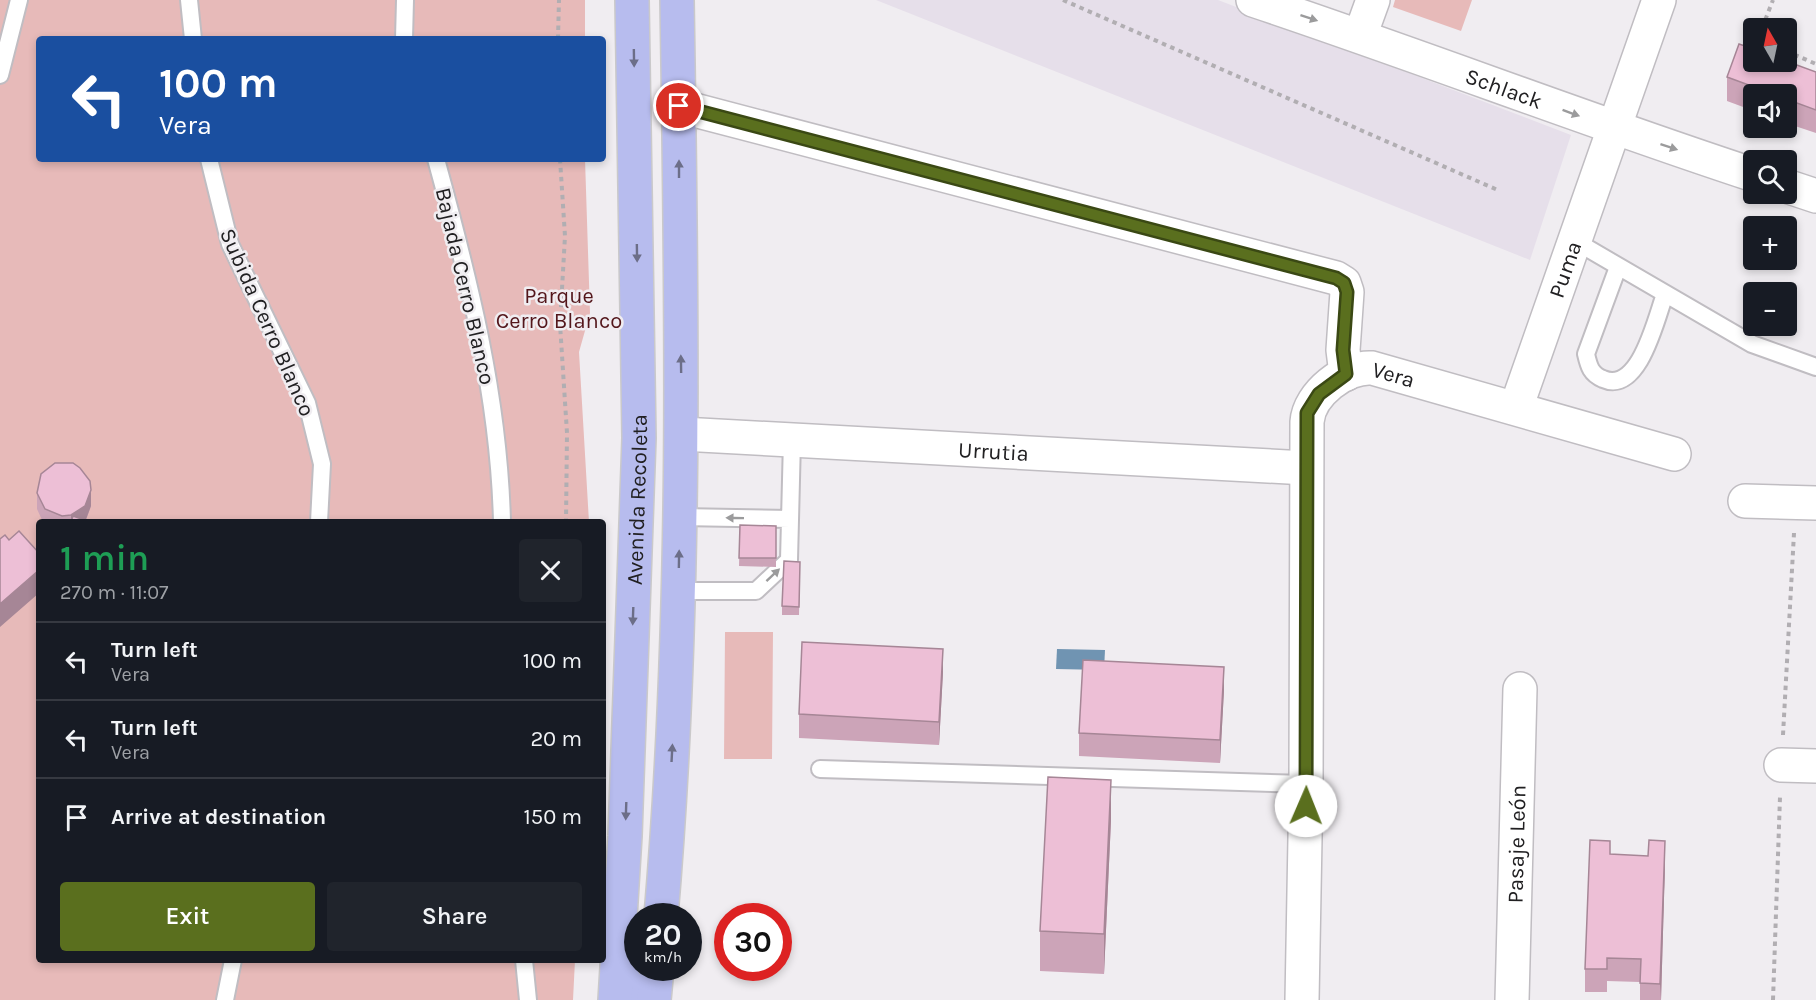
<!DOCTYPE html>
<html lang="en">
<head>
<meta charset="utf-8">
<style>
  body { margin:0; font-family:Karla,sans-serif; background:#20242c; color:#f1f3f6; height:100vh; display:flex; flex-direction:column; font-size:22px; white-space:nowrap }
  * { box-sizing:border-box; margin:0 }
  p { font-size:20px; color:#9ea1a6 }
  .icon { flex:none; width:33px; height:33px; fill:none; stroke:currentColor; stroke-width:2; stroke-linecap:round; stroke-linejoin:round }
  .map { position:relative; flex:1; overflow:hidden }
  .sheet { position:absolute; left:36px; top:519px; width:570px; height:444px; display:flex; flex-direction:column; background:#171b24; border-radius:6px; box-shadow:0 3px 9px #0003 }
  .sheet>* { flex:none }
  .hud { position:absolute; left:36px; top:36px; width:570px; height:126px; border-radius:6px; box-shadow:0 3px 9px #0003; background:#1a4fa0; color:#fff; overflow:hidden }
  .needle { width:39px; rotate:351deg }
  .buttons { position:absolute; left:1743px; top:18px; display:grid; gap:12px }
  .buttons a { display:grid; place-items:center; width:54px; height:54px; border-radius:6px; background:#171b24; box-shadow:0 3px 9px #0003; font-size:30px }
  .speed { position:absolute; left:624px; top:903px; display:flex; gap:12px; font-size:30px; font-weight:700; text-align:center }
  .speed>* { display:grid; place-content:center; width:78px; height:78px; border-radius:50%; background:#171b24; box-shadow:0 3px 9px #0003; line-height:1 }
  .speed small { font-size:15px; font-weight:400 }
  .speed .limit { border:9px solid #d22; background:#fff; color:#111 }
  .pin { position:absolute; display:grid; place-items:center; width:51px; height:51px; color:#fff; margin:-26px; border:3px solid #fff; border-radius:50%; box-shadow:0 2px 6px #0007 }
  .me { position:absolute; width:66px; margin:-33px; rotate:1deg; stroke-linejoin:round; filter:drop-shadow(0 0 4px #0008) }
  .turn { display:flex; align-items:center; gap:21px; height:126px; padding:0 24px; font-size:27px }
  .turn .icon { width:78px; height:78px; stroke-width:2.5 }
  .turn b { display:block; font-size:42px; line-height:51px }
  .round { display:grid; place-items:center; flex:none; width:63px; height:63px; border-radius:6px; background:#20242c }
  .overview { display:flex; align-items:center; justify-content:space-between; height:102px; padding:0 24px }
  h1 { font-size:36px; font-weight:600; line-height:45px; color:#1e9e55 }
  .primary-button { display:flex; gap:12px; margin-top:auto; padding:12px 24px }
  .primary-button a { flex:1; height:69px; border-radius:6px; background:#5a6f1e; color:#fff; font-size:24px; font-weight:600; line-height:69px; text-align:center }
  .primary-button a+a { background:#20242c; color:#f1f3f6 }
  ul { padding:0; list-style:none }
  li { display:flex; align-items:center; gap:18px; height:78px; padding:0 24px; border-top:2px solid #363941 }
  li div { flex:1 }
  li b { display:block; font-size:22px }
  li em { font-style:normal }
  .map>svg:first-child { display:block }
  .built { fill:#e6dfea }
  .green { fill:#e7bab9 }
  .water { fill:#7094b2 }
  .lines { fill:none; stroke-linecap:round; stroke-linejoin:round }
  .service-casing { stroke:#c0bdc2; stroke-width:20 }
  .minor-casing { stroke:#c0bdc2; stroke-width:36 }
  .primary-casing { stroke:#cac9ca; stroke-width:36 }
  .path { stroke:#b1aeb2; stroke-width:4; stroke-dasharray:4.5 4.5; stroke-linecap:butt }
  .service { stroke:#fff; stroke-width:16 }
  .minor { stroke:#fff; stroke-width:33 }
  .primary { stroke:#b7bcee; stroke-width:33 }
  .wall { fill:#cca4b8 }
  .shaded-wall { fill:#a68696 }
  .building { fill:#edbfd6; stroke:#a68696; stroke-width:1.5 }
  .oneway { fill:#9b9b9c }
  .oneway2 { fill:#6c6e88 }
  .route-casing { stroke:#3a4814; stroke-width:15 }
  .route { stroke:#5a6f1e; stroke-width:10 }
  .labels { text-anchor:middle; stroke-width:5; stroke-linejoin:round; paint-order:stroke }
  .street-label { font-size:22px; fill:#212022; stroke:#f0edf1 }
  .park-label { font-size:22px; fill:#53161b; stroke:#f0edf1 }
</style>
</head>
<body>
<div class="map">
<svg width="1816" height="1000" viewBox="0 0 1816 1000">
  <rect width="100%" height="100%" fill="#f0edf1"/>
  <path class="built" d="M876,0H1218L1571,135L1530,260Z"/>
  <path class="green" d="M0,0H585V39H39V159H585L590,313L579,352L589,522H39V960H575L573,1000H0Z
    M1395,0H1472L1461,31L1393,7Z
    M725,632H773L772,759H724Z"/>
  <path class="water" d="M1057,649L1105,650L1104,670L1056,669Z"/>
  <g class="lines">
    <g class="service-casing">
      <path id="service" d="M189,0L193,39
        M404,39L405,0
        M0,75L19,0
        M209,159L230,244L307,403L322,464L319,522
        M436,159C469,279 499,397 502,522
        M1575,241L1752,344L1816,367
        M1618,267L1586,354C1589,367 1591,374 1603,379C1639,395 1656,319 1665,294
        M680,517L790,519
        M679,591H756L789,560L792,440
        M820,769L1306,784
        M524,960L528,1000
        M225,1000L233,960"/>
    </g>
    <g class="minor-casing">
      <g id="minor">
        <path id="s1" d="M1253,0C1421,56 1586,120 1754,175"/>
        <path d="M1360,36L1373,0"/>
        <path d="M679,106L1336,278L1344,283L1347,292L1343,350L1346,374"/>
        <path d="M1786,186L1816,196"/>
        <path id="s2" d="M1516,408L1659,0"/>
        <path id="s3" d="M682,434L1306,468"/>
        <path d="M1745,501L1816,503"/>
        <path d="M1781,765L1816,766"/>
        <path id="s4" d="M1302,1000L1306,784L1307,422C1309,394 1345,366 1372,368L1674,454"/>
        <path id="s5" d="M1512,1000L1520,689"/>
      </g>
    </g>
    <g class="primary-casing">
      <g id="primary">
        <path d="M661,916C687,612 682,305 677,0"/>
        <path d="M617,968L629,989L654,1000"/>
        <path id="s6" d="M615,1000L625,836L639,438L632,0"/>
        <path d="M654,1000L657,968"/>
      </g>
    </g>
    <path class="path" d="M1063,0L1500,191
      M1762,28L1773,0
      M558,39L559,0
      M1786,51L1816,64
      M560,159L565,236L560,324L567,433L566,522
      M1783,735L1794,533
      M1773,1000L1780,797"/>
    <use href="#service" class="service"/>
    <use href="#minor" class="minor"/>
    <use href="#primary" class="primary"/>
  </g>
  <path class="wall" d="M1816,72V133L1786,123V94H1754V111L1727,101V77Z
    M37,493L91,506L86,520L90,522H43L37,509Z
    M740,525L776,526V567L739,566Z
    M800,562L799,615H782V606Z
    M943,672L939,745L799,738V714Z
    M1224,690L1220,763L1079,756V733Z
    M1111,820L1104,974L1040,971V931Z
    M1610,854L1665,864L1661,1000H1640V982L1607,981V992H1585V969Z"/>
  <path class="shaded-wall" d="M91,490V506L85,522H71V515Z
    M39,570V593L0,627V604Z
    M943,649V672L939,745V722Z
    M1224,667V690L1220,763V740Z
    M1111,780V820L1104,974V934Z
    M1665,841V864L1661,1000L1660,984Z"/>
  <path class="building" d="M1739,44L1754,49V62L1786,61L1816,72V110L1786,99V94H1773L1727,77Z
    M55,463H73L80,468L90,481L91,490L85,506L71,515L62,516L45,509L37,493L41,474Z
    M73,516L90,522H71Z
    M740,525L776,526V558H739Z
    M19,531L39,553V570L0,604V539L5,535L9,540Z
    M784,561L800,562L799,607L782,606Z
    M802,642L943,649L939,722L799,714Z
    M1083,660L1224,667L1220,740L1079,733Z
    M1048,777L1111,780L1104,934L1040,931Z
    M1590,840L1610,841V854L1648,856L1649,840L1665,841L1660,984L1640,983L1641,959L1607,958V969H1585Z"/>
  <defs><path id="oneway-solid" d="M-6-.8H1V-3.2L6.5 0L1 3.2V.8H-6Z" transform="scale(1.5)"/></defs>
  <g class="oneway">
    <use href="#oneway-solid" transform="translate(1309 18) rotate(18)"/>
    <use href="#oneway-solid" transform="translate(1571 113) rotate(20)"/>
    <use href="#oneway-solid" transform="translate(1669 147) rotate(18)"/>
    <use href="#oneway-solid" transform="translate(735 518) rotate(-179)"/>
    <use href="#oneway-solid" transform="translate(773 575) rotate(-43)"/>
  </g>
  <g class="oneway2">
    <use href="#oneway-solid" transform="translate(634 58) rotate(89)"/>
    <use href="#oneway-solid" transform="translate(679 169) rotate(-90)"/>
    <use href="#oneway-solid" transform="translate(637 253) rotate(89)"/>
    <use href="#oneway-solid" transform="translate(681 364) rotate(-91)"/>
    <use href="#oneway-solid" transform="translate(679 559) rotate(-89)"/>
    <use href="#oneway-solid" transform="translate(633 616) rotate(92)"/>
    <use href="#oneway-solid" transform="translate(672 753) rotate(-87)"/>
    <use href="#oneway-solid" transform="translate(626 811) rotate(92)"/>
  </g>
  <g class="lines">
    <g class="route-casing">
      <path id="route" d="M679,106L1336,278L1344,283L1347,292L1343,350L1346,374L1319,394L1307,413L1306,806"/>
    </g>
    <use href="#route" class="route"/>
  </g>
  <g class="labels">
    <g class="street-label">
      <text dy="8" stroke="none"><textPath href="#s1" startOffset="266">Schlack</textPath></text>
      <text dy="8" stroke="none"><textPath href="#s2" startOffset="147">Puma</textPath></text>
      <text transform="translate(466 286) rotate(77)" y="8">Bajada Cerro Blanco</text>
      <text transform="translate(268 322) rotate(66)" y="8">Subida Cerro Blanco</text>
      <text dy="8" stroke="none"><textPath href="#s4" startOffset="692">Vera</textPath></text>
      <text dy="8" stroke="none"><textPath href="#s3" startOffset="312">Urrutia</textPath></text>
      <text dy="8" stroke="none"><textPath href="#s6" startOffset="501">Avenida Recoleta</textPath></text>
      <text dy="8" stroke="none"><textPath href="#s5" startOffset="156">Pasaje León</textPath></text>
    </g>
    <g class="park-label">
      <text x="559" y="303">Parque<tspan x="559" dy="25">Cerro Blanco</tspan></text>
    </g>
  </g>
</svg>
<div class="buttons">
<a><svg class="needle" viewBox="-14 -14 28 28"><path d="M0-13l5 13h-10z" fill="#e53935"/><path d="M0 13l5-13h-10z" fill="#9ea1a6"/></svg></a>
<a><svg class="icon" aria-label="sound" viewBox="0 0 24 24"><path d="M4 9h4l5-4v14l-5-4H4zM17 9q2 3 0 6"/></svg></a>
<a><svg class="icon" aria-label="search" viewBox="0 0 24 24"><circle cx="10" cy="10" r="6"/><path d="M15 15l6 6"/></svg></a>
<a>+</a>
<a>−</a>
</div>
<div class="speed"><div>20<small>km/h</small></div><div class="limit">30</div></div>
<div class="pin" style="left:679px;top:106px;background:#d93025"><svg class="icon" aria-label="arrive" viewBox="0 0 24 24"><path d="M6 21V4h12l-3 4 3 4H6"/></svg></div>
<svg class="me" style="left:1306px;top:806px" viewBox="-20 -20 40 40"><circle r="19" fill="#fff"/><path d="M0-13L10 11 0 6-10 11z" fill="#5a6f1e"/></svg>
<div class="hud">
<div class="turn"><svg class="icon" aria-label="left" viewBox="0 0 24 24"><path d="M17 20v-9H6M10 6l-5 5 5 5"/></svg><div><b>100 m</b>Vera</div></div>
</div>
<section class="sheet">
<div class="overview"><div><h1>1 min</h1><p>270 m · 11:07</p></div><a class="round"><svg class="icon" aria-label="close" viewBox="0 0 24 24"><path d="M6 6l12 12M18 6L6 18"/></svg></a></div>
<ul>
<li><svg class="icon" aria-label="left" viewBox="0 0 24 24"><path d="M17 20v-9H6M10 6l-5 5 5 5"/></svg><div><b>Turn left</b><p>Vera</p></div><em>100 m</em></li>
<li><svg class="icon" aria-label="left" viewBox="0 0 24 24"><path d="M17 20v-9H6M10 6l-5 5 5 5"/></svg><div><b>Turn left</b><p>Vera</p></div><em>20 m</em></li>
<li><svg class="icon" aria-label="arrive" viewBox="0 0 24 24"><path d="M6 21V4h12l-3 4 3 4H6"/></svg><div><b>Arrive at destination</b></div><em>150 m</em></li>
</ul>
<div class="primary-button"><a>Exit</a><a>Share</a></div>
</section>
</div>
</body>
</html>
